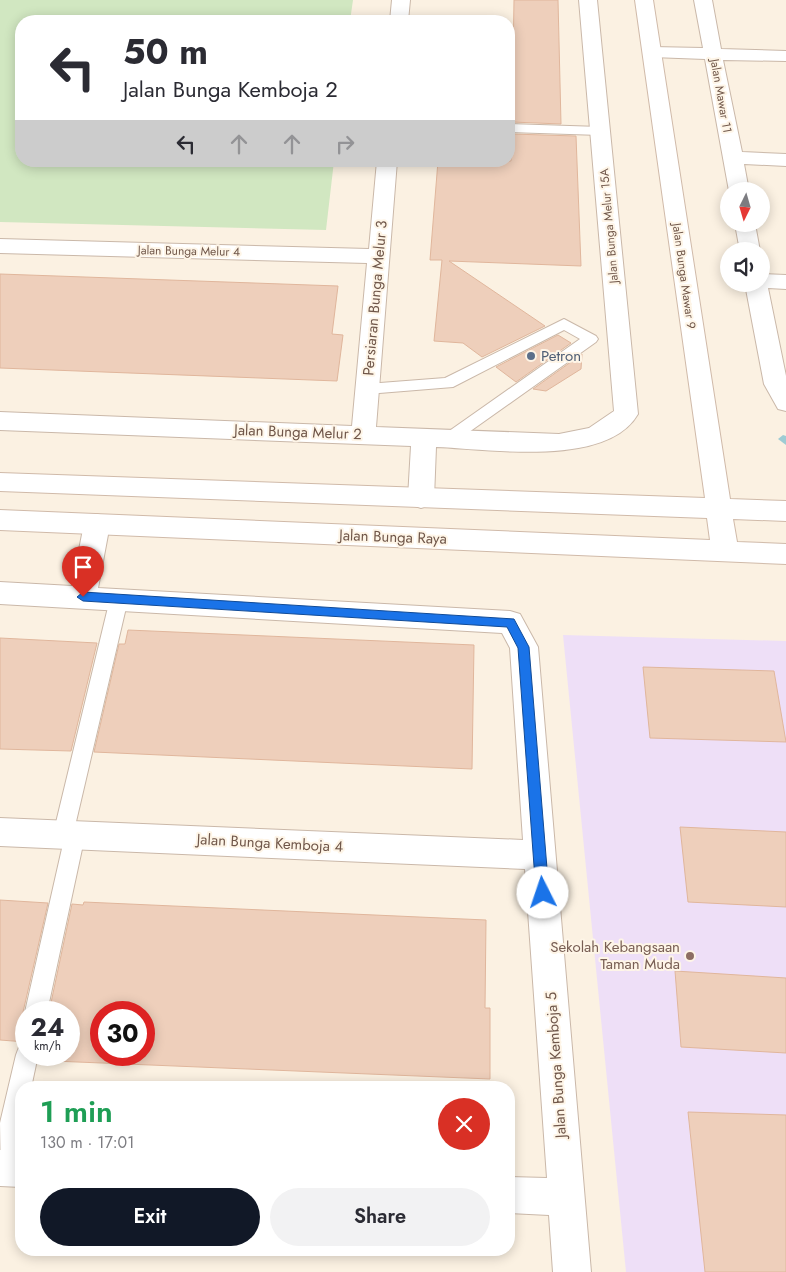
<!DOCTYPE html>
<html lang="en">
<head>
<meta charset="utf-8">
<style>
  body { margin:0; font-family:Jost,sans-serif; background:#f2f2f3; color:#2b2b33; height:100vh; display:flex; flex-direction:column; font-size:19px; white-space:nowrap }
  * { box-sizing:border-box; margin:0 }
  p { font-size:16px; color:#7c7c81 }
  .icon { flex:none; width:28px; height:28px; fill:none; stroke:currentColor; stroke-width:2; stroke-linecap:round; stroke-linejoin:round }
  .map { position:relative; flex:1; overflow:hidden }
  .drawer { position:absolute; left:15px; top:1081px; width:500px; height:175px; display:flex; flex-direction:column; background:#fff; border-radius:20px; box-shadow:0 2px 12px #0003 }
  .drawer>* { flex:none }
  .banner { position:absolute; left:15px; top:15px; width:500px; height:152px; border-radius:20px; box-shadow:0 2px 12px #0003; background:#fff; color:#2b2b33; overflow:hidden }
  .needle { width:32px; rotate:185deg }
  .buttons { position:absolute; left:720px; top:182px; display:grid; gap:10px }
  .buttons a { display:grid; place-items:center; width:50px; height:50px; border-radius:50%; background:#fff; box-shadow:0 2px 12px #0003; font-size:25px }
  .speed { position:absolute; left:15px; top:1001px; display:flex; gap:10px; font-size:25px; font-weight:700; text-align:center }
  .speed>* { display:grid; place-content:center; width:65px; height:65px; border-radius:50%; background:#fff; box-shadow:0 2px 12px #0003; line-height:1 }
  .speed small { font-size:12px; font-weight:400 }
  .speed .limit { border:8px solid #d22; background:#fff; color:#111 }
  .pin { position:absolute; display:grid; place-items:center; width:42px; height:42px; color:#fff; margin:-51px -21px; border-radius:50% 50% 50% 0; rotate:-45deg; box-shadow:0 0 5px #0007 }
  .pin .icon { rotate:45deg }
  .me { position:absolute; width:55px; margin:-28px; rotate:356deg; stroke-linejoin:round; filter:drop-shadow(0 0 4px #0008) }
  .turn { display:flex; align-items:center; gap:18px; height:105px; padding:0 25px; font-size:22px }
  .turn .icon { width:65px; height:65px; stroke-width:2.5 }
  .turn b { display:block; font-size:35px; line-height:42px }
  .lanes { display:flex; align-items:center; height:48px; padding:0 25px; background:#0003; justify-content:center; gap:25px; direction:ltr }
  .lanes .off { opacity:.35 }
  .round { display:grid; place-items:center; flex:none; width:52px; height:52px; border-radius:26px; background:#f2f2f3 }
  .overview { display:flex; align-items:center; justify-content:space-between; height:85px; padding:0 25px }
  h1 { font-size:30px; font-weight:600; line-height:38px; color:#1e9e55 }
  .primary-button { display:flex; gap:10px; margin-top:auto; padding:10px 25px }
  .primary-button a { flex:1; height:58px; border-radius:30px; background:#111827; color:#fff; font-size:20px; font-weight:600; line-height:58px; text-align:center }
  .primary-button a+a { background:#f2f2f3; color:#2b2b33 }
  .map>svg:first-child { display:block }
  .education { fill:#eedff7 }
  .green { fill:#d1e7c1 }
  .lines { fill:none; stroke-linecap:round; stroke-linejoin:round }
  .stream { fill:#9eccd4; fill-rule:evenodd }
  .building { fill:#eecfbb; stroke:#e0b69c; fill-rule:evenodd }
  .lane-casing { stroke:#cab8a9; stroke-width:2 }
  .street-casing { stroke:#cab8a9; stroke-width:2 }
  .secondary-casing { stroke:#d0baa9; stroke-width:2 }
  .lane { fill:#fff; fill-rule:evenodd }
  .street { fill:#fff; fill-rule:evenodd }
  .secondary { fill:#fff; fill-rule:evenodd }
  .route { fill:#1a73e8; stroke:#114b97 }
  .service-dot { fill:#5c6f8a; stroke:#fef5e7; stroke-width:2 }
  .education-dot { fill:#8d6e63; stroke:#fef5e7; stroke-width:2 }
  .labels { text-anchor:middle; stroke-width:4; stroke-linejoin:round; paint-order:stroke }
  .far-street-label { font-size:12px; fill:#70574a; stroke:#fef5e7 }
  .street-label { font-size:15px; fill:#70574a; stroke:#fef5e7 }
  .service-label { font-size:15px; fill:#4e5e75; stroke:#fef5e7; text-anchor:start }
  .education-label { font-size:15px; fill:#785e54; stroke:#fef5e7; text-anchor:end }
</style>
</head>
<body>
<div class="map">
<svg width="786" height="1272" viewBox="0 0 786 1272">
  <rect width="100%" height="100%" fill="#fbf1e2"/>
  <path class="education" d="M563,635L786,641V1272H626Z"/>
  <path class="green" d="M0,0H353L350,21H21V161H334L326,230L0,222Z"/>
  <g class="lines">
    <path class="stream" d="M783,435L786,436V445L778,439Z"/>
  </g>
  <path class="building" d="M514,0H558L561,124L512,122Z
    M512,134L576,136L581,266L449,261L545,326L482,357L463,343L434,341L442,260H430L438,161H511Z
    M0,274L338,286L332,334L343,335L337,381L0,368Z
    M558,335L571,343L516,382L496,367Z
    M582,354L581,369L546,391L533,389Z
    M128,630L474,645L472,769L94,752L119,644H125Z
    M0,638L97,643L71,751L0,749Z
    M643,667L774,671L786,742L650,738Z
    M680,827L786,832V907L688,902Z
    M0,900L48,903L23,1012L26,1016V1042L0,1040Z
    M84,902L486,920L485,1008H490V1079L53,1061L54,1055H69V1012H49L72,904L83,905ZM101,1012H144V1055H101Z
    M675,971L786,978V1053L681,1047Z
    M688,1112L786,1115V1272H705Z"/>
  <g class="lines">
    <g class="lane-casing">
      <path id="lane" d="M509,124L600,127L606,131L600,135L509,132Z
        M564,319L596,336L598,339L596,342L455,442H445L442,438L445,434L580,339L564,330L453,387L367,394L362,393L360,389L362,385L367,384L445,378Z
        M119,592L125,594L128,599L75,826L82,829L85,835L47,1012H26V1014L25,1012L63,844L56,841L53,835L110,599L113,594Z
        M26,1044V1055H38L31,1088H21C21,1118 21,1148 9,1176L1,1180L0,1123L16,1055L19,1047Z"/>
    </g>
    <g class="street-casing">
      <path id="street" d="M392,0H410L408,21H390Z
        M579,0H597L638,414C607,468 489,449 436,447L434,498L430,505L421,508L412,505L408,498L411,446L0,430V412L352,426L367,263L0,253V239L369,249L377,161H397L376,427L559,434L589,428L614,411Z
        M694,0H712L721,49L786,51V61L723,60L742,152L786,154V166L744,164L749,191H729L705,59L652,57L646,56L643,52L646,48L652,47L703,48Z
        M735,224H755L760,251H740Z
        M761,274L786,275V289L768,288L786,376V411L778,409L764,384L745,284H761Z
        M97,514L106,517L110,524L98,588L510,611L520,614L538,647L591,1272H553L549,1215L509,1213V1177L547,1178L525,869L0,846V818L523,840L510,648L502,633L0,604V582L72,586L84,524L88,517Z
        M0,1150L21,1151V1187L0,1186Z"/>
    </g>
    <g class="secondary-casing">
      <path id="secondary" d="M635,0H653L730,499L786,501V521L733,519L737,542L786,544V564L0,530V510L710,540L707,518L0,491V473L705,498Z"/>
    </g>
    <use href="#lane" class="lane"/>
    <use href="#street" class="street"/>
    <use href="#secondary" class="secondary"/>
  </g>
  <path class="route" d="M83,592L514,619L529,647L549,893L547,898L543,900L538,898L536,893L518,648L507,627L83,601L77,597Z"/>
  <circle class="service-dot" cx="531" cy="356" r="5"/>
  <circle class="education-dot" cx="690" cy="956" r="5"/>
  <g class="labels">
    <g class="far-street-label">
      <text transform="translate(721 96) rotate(80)" y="4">Jalan Mawar 11</text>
      <text transform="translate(609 226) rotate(-95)" y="4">Jalan Bunga Melur 15A</text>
      <text transform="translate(189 251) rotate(1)" y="4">Jalan Bunga Melur 4</text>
      <text transform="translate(684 276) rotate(82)" y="4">Jalan Bunga Mawar 9</text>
    </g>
    <g class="street-label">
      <text transform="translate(375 298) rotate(-85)" y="5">Persiaran Bunga Melur 3</text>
      <text transform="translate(298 432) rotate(2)" y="5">Jalan Bunga Melur 2</text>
      <text transform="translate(393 537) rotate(2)" y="5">Jalan Bunga Raya</text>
      <text transform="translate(270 843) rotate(3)" y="5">Jalan Bunga Kemboja 4</text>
      <text transform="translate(556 1065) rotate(-94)" y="5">Jalan Bunga Kemboja 5</text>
    </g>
    <g class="service-label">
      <text x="541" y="361">Petron</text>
    </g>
    <g class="education-label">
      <text x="680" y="952">Sekolah Kebangsaan<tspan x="680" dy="17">Taman Muda</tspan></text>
    </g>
  </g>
</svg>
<div class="buttons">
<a><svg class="needle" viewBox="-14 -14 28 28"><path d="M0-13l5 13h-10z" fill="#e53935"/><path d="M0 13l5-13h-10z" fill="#7c7c81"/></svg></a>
<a><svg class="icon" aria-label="sound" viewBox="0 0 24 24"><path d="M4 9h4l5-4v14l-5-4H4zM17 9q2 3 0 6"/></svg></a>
</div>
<div class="speed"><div>24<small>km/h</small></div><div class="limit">30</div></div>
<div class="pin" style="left:83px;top:597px;background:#d93025"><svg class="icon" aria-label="arrive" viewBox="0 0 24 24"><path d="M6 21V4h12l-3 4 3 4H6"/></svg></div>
<svg class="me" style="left:543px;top:893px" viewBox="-20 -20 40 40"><circle r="19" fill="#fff"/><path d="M0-13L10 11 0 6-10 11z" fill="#1a73e8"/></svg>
<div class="banner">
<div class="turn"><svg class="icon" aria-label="left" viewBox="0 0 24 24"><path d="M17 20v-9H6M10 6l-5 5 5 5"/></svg><div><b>50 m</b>Jalan Bunga Kemboja 2</div></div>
<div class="lanes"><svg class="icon" aria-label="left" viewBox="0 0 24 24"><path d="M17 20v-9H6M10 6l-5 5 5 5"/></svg><svg class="icon off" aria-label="ahead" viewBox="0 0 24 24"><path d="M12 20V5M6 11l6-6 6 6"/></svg><svg class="icon off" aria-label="ahead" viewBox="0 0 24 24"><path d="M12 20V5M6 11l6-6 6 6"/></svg><svg class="icon off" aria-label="right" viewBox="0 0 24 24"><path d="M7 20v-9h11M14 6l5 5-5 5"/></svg></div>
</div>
<section class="drawer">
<div class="overview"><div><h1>1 min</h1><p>130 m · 17:01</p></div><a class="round" style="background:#d93025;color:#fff"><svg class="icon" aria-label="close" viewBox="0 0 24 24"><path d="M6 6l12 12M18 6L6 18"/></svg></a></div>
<div class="primary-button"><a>Exit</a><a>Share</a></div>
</section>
</div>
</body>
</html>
